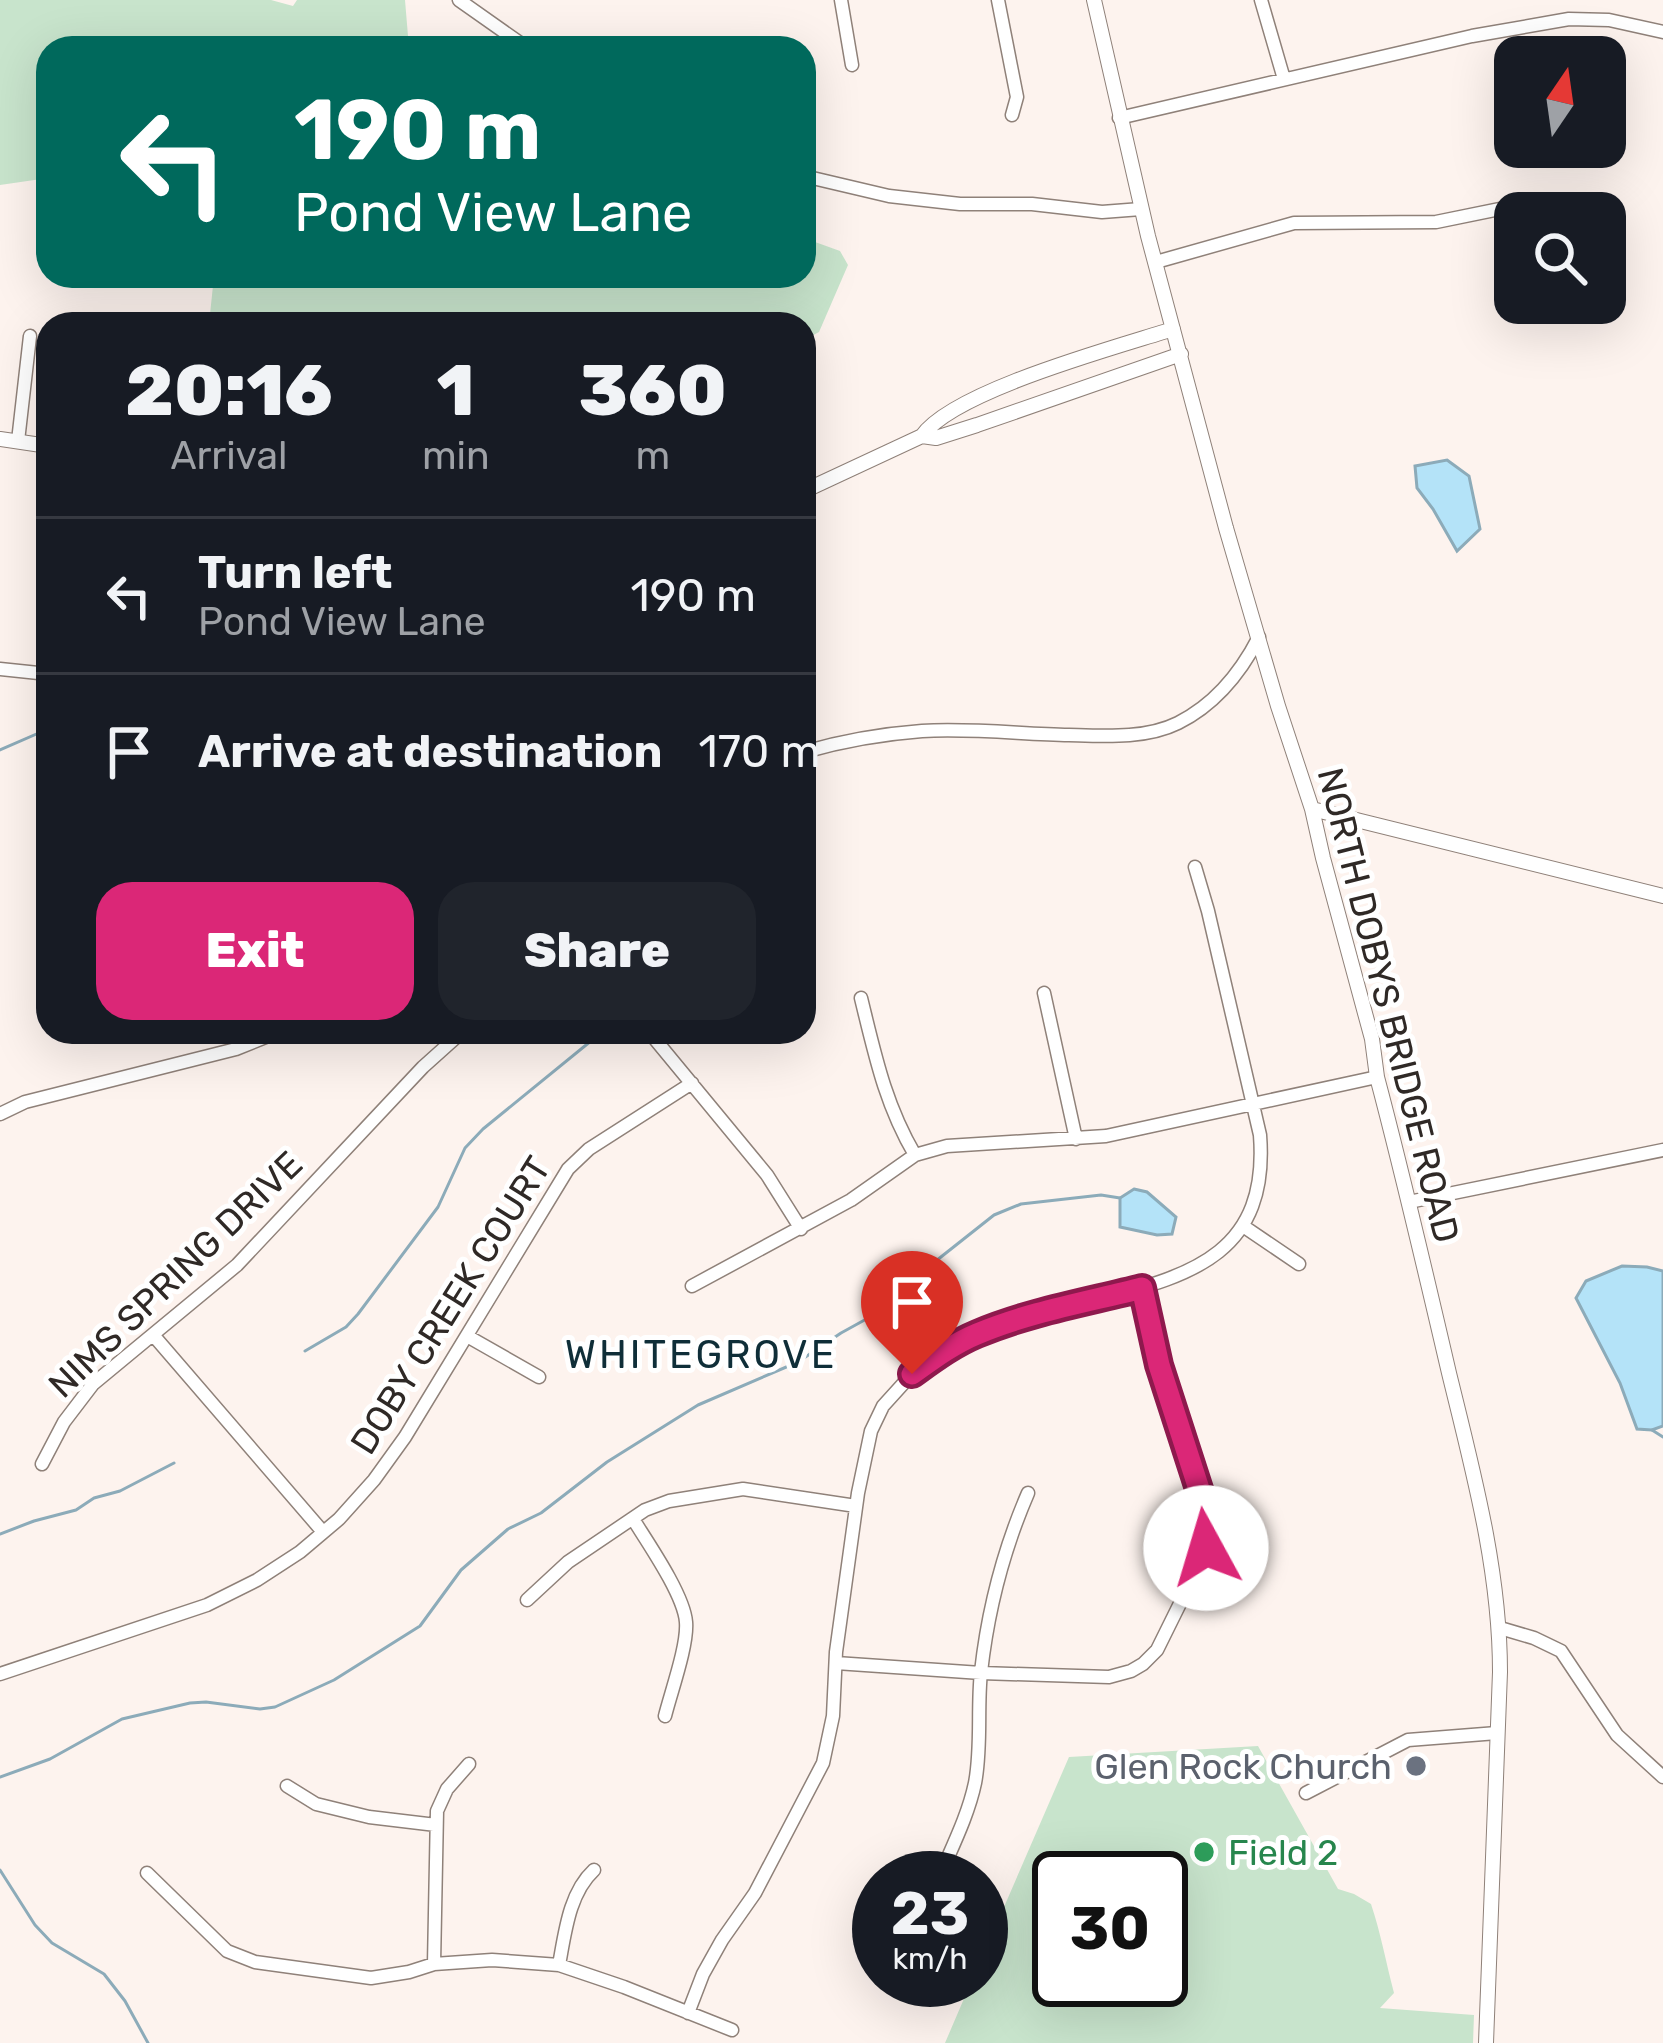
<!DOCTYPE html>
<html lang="en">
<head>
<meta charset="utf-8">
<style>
  body { margin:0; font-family:Rubik,sans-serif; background:#20242c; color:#f1f3f6; height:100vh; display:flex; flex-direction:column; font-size:45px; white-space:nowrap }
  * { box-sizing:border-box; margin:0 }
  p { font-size:39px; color:#9ea1a6 }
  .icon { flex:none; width:66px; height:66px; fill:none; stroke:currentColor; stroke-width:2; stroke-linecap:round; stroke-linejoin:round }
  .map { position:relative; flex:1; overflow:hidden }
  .drawer { position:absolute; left:36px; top:312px; width:780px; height:732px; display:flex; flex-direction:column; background:#171b24; border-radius:36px; box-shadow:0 12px 48px #0002 }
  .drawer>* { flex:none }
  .banner { position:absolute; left:36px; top:36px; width:780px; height:252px; border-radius:36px; box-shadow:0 12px 48px #0002; background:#00695c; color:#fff; overflow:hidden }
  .needle { width:78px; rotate:13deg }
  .buttons { position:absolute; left:1494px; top:36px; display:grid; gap:24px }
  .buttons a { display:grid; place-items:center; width:132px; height:132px; border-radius:24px; background:#171b24; box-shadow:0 12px 48px #0002; font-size:60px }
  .speed { position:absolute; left:852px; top:1851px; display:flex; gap:24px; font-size:60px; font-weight:700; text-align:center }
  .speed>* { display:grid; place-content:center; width:156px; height:156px; border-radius:50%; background:#171b24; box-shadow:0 12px 48px #0002; line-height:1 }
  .speed small { font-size:30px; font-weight:400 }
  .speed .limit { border:6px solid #111; border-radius:18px; background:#fff; color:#111 }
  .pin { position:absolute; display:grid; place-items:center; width:102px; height:102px; color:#fff; margin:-123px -51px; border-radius:50% 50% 50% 0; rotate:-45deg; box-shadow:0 0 12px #0007 }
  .pin .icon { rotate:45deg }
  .me { position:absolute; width:132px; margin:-66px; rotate:354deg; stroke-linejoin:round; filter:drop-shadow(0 0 9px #0008) }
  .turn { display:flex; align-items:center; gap:42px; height:252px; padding:0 60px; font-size:54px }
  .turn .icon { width:156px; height:156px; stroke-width:2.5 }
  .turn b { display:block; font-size:84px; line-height:102px }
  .eta { display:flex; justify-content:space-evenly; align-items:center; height:204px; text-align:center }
  .eta b { font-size:72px; font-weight:800; line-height:84px }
  .cta { display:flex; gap:24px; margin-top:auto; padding:24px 60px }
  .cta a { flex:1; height:138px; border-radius:36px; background:#db2777; color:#fff; font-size:48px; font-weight:800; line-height:138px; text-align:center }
  .cta a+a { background:#20242c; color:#f1f3f6 }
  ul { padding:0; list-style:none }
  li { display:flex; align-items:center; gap:36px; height:156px; padding:0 60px; border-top:3px solid #363941 }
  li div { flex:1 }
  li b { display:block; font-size:45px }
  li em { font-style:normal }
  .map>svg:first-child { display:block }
  .green { fill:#c8e4cc; fill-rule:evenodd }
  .water { fill:#b4e3f8; stroke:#8cabb9; stroke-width:3 }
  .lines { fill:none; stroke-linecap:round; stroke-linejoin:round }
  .stream { stroke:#8cabb9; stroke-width:3 }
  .minor-casing { stroke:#8f8179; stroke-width:15 }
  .tertiary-casing { stroke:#8f8179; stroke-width:16 }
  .minor { stroke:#fff; stroke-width:12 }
  .tertiary { stroke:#fff; stroke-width:14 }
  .route-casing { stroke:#8e194d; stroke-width:30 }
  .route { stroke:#db2777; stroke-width:21 }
  .worship-dot { fill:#6b7280; stroke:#fff; stroke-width:4.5 }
  .leisure-dot { fill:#2e9e5b; stroke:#fff; stroke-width:4.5 }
  .labels { text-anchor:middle; stroke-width:10; stroke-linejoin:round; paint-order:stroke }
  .street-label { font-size:36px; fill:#2f2926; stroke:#fff }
  .worship-label { font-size:36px; fill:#5b616d; stroke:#fff; text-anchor:end }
  .leisure-label { font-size:36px; fill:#27864d; stroke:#fff; text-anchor:start }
  .neighbourhood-label { font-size:39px; letter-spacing:3px; fill:#0f2e38; stroke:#fff }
</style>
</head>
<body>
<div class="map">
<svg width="1663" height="2043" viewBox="0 0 1663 2043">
  <rect width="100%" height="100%" fill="#fdf3ee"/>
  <path class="green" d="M0,0H271L293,6L297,0H405L409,48H48V178L0,185Z
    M804,238L840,251L848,265L819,332L804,340V324H209L214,276H804Z
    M1258,1746L1338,1889L1354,1894L1371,1904C1381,1934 1386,1963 1394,1993L1380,2008L1474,2015L1473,2043H945L972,1980H981V1960L1069,1757ZM1059,1878H1161V1980H1059Z"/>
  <path class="water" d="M1447,460L1469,476L1480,529L1457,551L1433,509L1417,488L1415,466Z
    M1134,1189L1147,1192L1176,1217L1172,1234L1157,1235L1120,1227V1198Z
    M1622,1266L1647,1267L1663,1271V1426L1652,1430L1637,1429L1620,1383L1576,1298L1586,1281Z"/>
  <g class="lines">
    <path class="stream" d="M0,750L48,729
      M305,1351L346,1327L358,1314L438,1207L465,1148L483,1129L602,1032
      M1652,1430L1663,1437
      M0,1534L34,1521L76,1510L94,1498L120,1491L174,1463
      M0,1777L50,1759L122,1719L190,1703L206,1702L260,1709L275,1707L334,1680L420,1626L461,1570L508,1529L541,1513L607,1462L698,1405L798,1362L841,1333L899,1301L927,1268L994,1215L1021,1204L1101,1195L1120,1198
      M0,1870L35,1925L52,1943L104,1974L125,2001L148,2043"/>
    <g class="minor-casing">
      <path id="minor" d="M459,0L527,48
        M841,0L852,65
        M998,0L1017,97L1012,115
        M1261,0L1284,79
        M1119,118L1472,36L1569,19L1609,20L1663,32
        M804,176L889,196L960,204H1032L1102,212L1141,209
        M1156,262L1294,223L1436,222L1529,203
        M18,441L30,336
        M0,669L48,674
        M804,752C842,741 882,734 922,731C970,728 1021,734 1069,735C1104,736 1146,739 1178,723C1214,705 1241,672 1259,637
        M1044,993L1076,1139
        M861,998C875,1055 885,1104 915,1155
        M649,1032L767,1175L801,1229
        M0,1114L25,1102L236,1049L278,1032
        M1409,1202L1663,1150
        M1243,1226L1299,1264
        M692,1286L851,1200L915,1155L947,1146L1106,1136L1377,1077
        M154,1336L323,1532
        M467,1336L539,1377
        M42,1464L64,1422L93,1384L237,1265L423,1067L462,1032
        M633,1519C648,1543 684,1595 686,1622C688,1645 671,1692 665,1716
        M527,1600L568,1562L645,1510L669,1501L743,1489L856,1506
        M1500,1628L1534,1638L1561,1651L1617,1735L1663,1777
        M836,1663L981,1673L1109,1677L1131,1671L1143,1664L1157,1650L1203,1557L1210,1529L1196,1477L1159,1365L1142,1289
        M0,1674L207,1605L257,1580L300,1552L339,1519L374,1480L405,1437L568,1169L589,1149L692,1083
        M287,1786L316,1804L369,1817L436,1825
        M1306,1793L1408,1740L1497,1733
        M147,1873L227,1951L255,1962L371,1978L409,1972L434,1964L492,1960L559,1965L624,1987L732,2030
        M939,1878C952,1847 968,1816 975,1783C982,1747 977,1708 981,1672C988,1609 1003,1551 1028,1493
        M434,1964L437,1811L447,1789L469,1764
        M559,1965C565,1933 569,1893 594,1870
        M688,2013L703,1974L722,1940L755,1893L823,1763L833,1716L836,1652L858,1493L871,1431L883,1406L912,1374L950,1347L1002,1325C1034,1316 1067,1307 1100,1299C1195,1275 1269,1251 1260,1135L1208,911L1195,867"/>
    </g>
    <g class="tertiary-casing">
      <path id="tertiary" d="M1094,0L1148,236L1226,528L1278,706L1312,809L1323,858L1372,1039L1377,1077C1403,1175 1426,1274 1449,1373C1473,1471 1500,1570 1500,1672L1486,2043
        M922,436L936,438L977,425L1181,354
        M0,439L48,446
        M804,491L922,436C953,391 1117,347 1173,329
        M1312,809L1663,896"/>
    </g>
    <use href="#minor" class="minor"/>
    <use href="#tertiary" class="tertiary"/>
  </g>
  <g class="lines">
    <g class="route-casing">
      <path id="route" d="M912,1374C933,1359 953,1344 977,1334C1029,1312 1087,1302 1142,1288L1159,1365L1209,1520L1206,1548"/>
    </g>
    <use href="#route" class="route"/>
  </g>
  <circle class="worship-dot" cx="1416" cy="1766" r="12"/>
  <circle class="leisure-dot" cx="1204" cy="1852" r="12"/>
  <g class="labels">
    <g class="street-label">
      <text transform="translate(1389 1005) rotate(76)" y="13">NORTH DOBYS BRIDGE ROAD</text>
      <text transform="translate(175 1274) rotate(-44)" y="13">NIMS SPRING DRIVE</text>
      <text transform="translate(450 1305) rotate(-58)" y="13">DOBY CREEK COURT</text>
    </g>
    <g class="worship-label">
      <text x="1392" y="1779">Glen Rock Church</text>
    </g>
    <g class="leisure-label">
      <text x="1228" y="1865">Field 2</text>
    </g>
    <g class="neighbourhood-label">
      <text x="701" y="1368">WHITEGROVE</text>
    </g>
  </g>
</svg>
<div class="buttons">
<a><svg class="needle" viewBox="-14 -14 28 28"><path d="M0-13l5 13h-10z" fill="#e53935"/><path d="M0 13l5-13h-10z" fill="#9ea1a6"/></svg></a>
<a><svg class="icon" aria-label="search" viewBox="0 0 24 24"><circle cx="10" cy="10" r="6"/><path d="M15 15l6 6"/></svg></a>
</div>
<div class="speed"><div>23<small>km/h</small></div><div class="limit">30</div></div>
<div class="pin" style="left:912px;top:1374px;background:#d93025"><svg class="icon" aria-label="arrive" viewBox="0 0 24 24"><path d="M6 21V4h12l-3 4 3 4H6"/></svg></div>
<svg class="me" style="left:1206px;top:1548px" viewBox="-20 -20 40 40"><circle r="19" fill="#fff"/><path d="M0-13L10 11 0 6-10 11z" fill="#db2777"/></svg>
<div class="banner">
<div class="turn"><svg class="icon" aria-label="left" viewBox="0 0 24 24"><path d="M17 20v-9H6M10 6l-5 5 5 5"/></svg><div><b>190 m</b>Pond View Lane</div></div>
</div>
<section class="drawer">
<div class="eta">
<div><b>20:16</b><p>Arrival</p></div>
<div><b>1</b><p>min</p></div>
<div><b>360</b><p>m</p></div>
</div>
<ul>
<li><svg class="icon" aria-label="left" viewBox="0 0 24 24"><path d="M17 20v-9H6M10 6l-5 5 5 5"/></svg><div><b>Turn left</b><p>Pond View Lane</p></div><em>190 m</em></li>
<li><svg class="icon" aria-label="arrive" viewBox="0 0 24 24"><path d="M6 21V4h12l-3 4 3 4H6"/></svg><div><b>Arrive at destination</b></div><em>170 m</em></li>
</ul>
<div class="cta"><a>Exit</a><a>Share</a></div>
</section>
</div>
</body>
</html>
